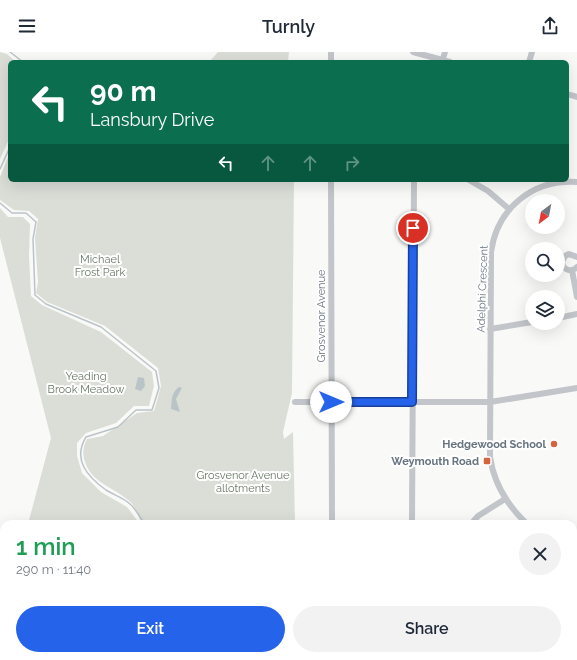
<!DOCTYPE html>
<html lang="en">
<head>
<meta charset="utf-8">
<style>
  body { margin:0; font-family:Raleway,sans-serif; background:#f2f2f3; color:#1f2937; height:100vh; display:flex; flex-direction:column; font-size:15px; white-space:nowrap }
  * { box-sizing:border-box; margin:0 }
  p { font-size:13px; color:#747a83 }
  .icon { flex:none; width:22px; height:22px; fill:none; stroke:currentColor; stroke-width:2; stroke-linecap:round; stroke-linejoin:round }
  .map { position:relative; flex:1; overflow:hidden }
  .side { position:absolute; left:0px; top:468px; width:577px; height:140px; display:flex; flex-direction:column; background:#fff; border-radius:12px 12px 0 0; box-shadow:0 4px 16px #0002 }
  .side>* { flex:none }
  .guide { position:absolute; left:8px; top:8px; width:561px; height:122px; border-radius:6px; box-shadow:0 4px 16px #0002; background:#0b6e4f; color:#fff; overflow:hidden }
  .needle { width:26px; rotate:212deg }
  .controls { position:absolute; left:525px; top:142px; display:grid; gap:8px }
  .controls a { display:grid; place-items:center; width:40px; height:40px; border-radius:50%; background:#fff; box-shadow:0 4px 16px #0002; font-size:20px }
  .pin { position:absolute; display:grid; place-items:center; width:34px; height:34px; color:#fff; margin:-17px; border:2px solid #fff; border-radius:50%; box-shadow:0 1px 4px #0007 }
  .me { position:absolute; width:44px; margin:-22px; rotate:90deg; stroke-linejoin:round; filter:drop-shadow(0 0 3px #0008) }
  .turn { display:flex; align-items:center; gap:14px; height:84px; padding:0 16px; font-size:18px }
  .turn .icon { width:52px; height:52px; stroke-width:2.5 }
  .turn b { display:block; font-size:28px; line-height:34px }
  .lanes { display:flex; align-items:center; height:38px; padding:0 16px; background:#0003; justify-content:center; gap:20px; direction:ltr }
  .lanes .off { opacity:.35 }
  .round { display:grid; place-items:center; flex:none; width:42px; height:42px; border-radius:21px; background:#f2f2f3 }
  .overview { display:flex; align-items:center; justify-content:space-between; height:68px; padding:0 16px }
  h1 { font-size:24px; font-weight:600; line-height:30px; color:#1e9e55 }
  .cta { display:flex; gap:8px; margin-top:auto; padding:8px 16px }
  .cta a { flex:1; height:46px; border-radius:24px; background:#2563eb; color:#fff; font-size:16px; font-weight:600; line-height:46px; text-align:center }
  .cta a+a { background:#f2f2f3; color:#1f2937 }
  header { display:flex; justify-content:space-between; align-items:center; height:52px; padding:0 16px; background:#fff; font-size:18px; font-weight:600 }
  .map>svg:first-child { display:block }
  .green { fill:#daded7 }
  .water { fill:#bac4c8 }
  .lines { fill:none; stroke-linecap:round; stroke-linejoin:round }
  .stream { stroke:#bac4c8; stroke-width:1.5 }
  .minor { stroke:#c2c5c9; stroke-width:6 }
  .route-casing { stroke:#184099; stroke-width:10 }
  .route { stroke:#2563eb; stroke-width:7 }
  .poi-dot { fill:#d4643e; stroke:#fff; stroke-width:1.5 }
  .labels { text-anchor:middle; stroke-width:4; stroke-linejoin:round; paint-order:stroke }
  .park-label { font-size:11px; fill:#687866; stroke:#fff }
  .street-label { font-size:11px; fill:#677480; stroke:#fff }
  .poi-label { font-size:11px; font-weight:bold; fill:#677480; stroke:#fff; text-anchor:end }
</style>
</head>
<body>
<header><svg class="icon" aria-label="menu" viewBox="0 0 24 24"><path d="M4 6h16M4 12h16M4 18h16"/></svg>Turnly<svg class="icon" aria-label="share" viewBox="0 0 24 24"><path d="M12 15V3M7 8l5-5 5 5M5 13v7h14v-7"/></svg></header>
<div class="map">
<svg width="577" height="608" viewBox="0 0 577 608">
  <rect width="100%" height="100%" fill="#f9faf8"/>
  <path class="green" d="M0,0L7,2L16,10H10V85L0,107Z
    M218,0H289L288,10H209Z
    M10,100V128H294L292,341L283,380L284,387L293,380L295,472H142C138,465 135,452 128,448C113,435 92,431 85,410C82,401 83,395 87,387L103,384L137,361L154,359L161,334L158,316L105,274L47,250L36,241L38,230L35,186L38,167L29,159L14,158L0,148V125Z
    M0,156L8,165H23L30,172L29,204L31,244L42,253L101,280L152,320L154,334L149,354H134L116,371L86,381L77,391V404L82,421L101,440L127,455L140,472H28L51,386L0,186Z
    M0,523H4V603L0,599Z
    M6,604H63L64,608H9Z
    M69,604H418V608H70Z"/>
  <path class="water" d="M138,325L144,326L145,334L141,339L135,337Z
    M179,335L182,336L176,347L180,360L171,357C172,347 171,341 179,335Z"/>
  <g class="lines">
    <path class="stream" d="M10,0L23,10
      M0,117L10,95
      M0,151L12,161H26L36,170L33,187L35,243L46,252L101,275L156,319L159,336L152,358H136L118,375L86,385C72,408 88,425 106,438C114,443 124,446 130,452C136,457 140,466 145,472
      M65,604L67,608"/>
    <path class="minor" d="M413,0L450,10
      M331,10V0
      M442,10L445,0
      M529,10L532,0
      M567,42L577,45
      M331,128L332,472
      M469,128L488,139L509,157
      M577,205L569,202L565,204L562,210C563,218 571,221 577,215
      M572,218L577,245
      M558,266L577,262
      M490,277L532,270
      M295,350H490L577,336
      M412,472L414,128
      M471,472L478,464L505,447
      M527,472C507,453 494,432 490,405L491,200C497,157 532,127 577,130
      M573,497L577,498
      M513,604V608"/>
  </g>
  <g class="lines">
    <g class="route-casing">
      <path id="route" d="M331,350H412L413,176"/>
    </g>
    <use href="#route" class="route"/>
  </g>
  <g class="poi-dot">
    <circle cx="554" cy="392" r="4"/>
    <rect x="483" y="405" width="8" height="8" rx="2"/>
  </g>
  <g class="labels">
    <g class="park-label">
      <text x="100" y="211">Michael<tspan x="100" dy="13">Frost Park</tspan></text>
      <text x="86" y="328">Yeading<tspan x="86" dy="13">Brook Meadow</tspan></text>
      <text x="243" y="427">Grosvenor Avenue<tspan x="243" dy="13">allotments</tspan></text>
    </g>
    <g class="street-label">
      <text transform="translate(482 237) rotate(-88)" y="4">Adelphi Crescent</text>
      <text transform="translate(321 264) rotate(-90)" y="4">Grosvenor Avenue</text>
    </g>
    <g class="poi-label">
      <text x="546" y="396">Hedgewood School</text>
      <text x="479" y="413">Weymouth Road</text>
    </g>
  </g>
</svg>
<div class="controls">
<a><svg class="needle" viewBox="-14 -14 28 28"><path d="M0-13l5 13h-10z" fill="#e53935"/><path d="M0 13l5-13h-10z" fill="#747a83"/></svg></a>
<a><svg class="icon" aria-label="search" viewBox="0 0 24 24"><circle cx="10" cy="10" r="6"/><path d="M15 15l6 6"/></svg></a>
<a><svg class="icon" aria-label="layers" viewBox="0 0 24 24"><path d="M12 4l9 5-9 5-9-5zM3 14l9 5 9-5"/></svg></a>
</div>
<div class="pin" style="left:413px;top:176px;background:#d93025"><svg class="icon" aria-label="arrive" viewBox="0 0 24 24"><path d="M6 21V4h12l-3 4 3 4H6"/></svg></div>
<svg class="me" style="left:331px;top:350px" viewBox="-20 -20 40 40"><circle r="19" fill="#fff"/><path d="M0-13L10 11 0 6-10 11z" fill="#2563eb"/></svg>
<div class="guide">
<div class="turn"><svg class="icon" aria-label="left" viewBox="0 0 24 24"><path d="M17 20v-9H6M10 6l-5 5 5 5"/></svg><div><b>90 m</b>Lansbury Drive</div></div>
<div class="lanes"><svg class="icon" aria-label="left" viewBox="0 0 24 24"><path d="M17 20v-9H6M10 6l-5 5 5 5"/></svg><svg class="icon off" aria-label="ahead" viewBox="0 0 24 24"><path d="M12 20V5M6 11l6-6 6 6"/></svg><svg class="icon off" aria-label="ahead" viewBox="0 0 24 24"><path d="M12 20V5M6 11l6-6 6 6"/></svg><svg class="icon off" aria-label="right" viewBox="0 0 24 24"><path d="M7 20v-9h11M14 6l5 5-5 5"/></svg></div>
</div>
<section class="side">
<div class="overview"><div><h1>1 min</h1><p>290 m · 11:40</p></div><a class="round"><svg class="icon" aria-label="close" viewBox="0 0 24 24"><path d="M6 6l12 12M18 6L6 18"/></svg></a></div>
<div class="cta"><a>Exit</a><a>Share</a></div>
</section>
</div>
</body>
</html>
